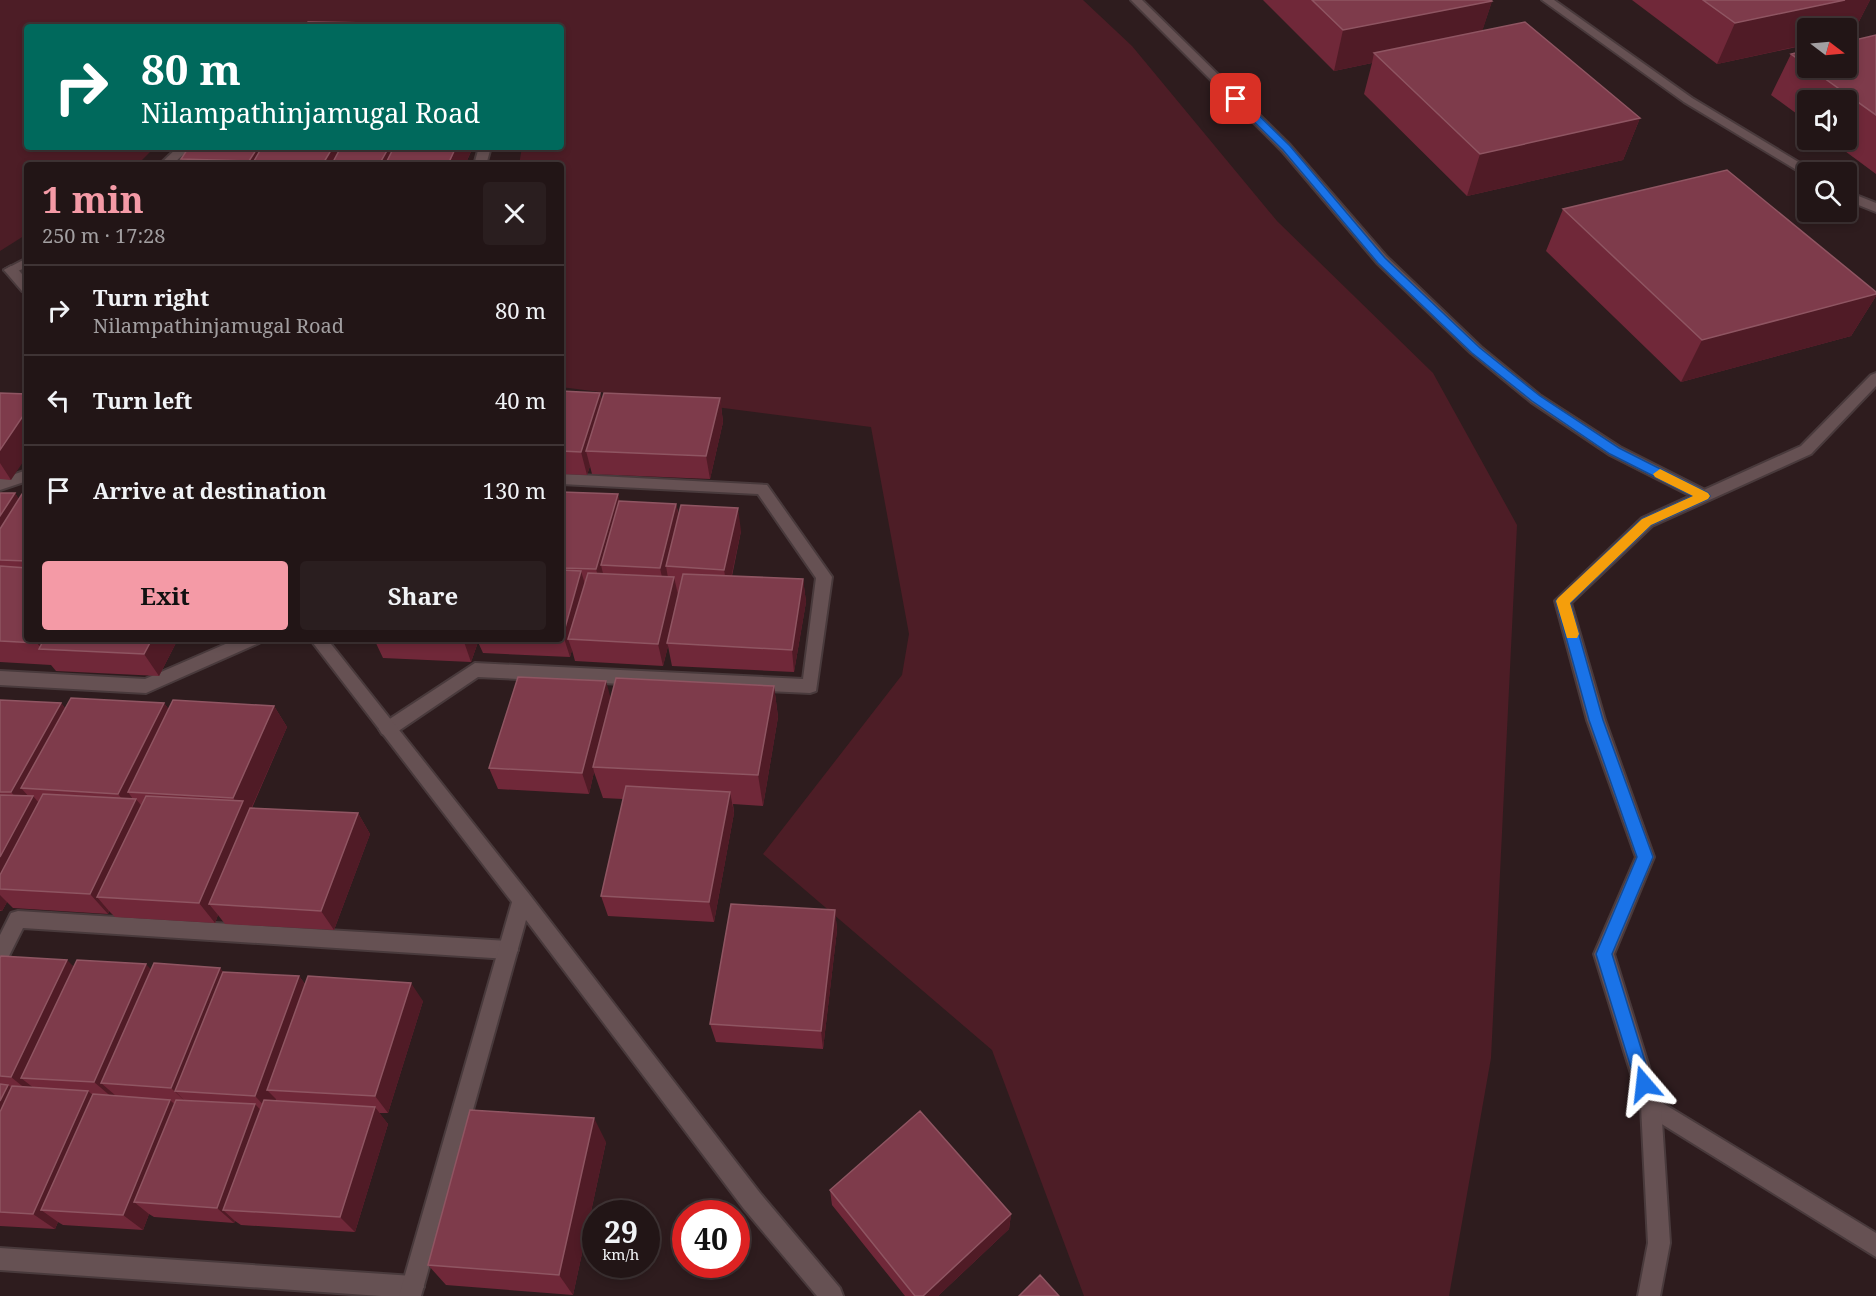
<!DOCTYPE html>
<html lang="en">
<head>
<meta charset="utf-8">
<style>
  body { margin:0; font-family:"Noto Serif",serif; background:#2a1e1f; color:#f1f3f6; height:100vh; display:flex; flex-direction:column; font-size:22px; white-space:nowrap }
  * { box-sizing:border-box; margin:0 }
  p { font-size:20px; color:#a29fa1 }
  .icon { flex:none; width:33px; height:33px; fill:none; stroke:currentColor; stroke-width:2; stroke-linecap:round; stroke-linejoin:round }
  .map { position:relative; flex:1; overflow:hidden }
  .drawer { position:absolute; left:24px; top:162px; width:540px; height:480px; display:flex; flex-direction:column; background:#221516; border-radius:6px; box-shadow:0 3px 9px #0003,0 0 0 2px #3f3435 }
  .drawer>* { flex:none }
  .banner { position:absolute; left:24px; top:24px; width:540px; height:126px; border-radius:6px; box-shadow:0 3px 9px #0003,0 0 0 2px #3f3435; background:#00695c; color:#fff; overflow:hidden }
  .needle { width:39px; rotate:106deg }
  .tools { position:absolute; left:1797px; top:18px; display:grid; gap:12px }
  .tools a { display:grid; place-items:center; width:60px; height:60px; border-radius:6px; background:#221516; box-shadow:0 3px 9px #0003,0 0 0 2px #3f3435; font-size:30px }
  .speed { position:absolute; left:582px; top:1200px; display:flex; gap:12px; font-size:30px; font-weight:700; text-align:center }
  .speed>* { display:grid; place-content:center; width:78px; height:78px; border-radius:50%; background:#221516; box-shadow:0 3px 9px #0003,0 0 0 2px #3f3435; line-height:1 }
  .speed small { font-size:15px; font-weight:400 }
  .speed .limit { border:9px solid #d22; background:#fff; color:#111 }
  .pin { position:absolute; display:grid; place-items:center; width:51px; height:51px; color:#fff; margin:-26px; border-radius:12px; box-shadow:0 3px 9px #0006 }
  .me { position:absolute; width:66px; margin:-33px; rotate:343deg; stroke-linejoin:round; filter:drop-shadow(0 0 4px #0008) }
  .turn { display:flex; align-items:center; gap:21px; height:126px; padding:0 18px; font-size:27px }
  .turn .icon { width:78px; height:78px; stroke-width:2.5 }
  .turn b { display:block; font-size:42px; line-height:51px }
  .round { display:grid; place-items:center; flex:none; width:63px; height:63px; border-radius:6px; background:#2a1e1f }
  .overview { display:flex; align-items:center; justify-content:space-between; height:102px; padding:0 18px }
  h1 { font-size:36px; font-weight:700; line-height:45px; color:#f49aa6 }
  .cta { display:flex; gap:12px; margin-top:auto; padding:12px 18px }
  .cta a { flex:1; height:69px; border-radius:6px; background:#f49aa6; color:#111; font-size:24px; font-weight:700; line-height:69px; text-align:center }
  .cta a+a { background:#2a1e1f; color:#f1f3f6 }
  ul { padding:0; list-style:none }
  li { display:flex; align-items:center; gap:18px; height:90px; padding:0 18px; border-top:2px solid #3f3435 }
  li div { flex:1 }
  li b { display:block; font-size:22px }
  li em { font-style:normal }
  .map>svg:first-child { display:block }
  .green { fill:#4d1d26 }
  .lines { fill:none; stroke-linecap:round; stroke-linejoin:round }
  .service-casing { stroke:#493a3c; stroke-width:4 }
  .minor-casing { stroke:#493a3c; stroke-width:4 }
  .tertiary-casing { stroke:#493a3c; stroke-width:4 }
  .service { fill:#665153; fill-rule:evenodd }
  .minor { fill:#665153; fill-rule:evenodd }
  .tertiary { fill:#665153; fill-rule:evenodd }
  .wall { fill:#702839 }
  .shaded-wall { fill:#501b26 }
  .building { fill:#7e3b4b; stroke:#8f5562; stroke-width:1.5 }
  .route { fill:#1a73e8; stroke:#114b97; stroke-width:1.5 }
  .slow { fill:#f59e0b }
</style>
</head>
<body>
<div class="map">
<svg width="1876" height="1296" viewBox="0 0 1876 1296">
  <rect width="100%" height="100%" fill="#2e1c1e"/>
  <path class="green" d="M0,0H1083L1132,46L1277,221L1433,373L1517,525L1491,1058L1449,1296H1084L992,1050L763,854L902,675L909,634L871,427L561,387V165H519L522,147H561V27H27V147H155L137,165H27V234L0,251Z"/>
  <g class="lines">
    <g class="service-casing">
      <path id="service" d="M178,147H191L172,165H159Z
        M479,147H491L486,165H474Z
        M27,258V267L11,274L4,270Z
        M27,470V481L0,490V479Z
        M561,474L767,485L832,577L816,691L810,693L478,677L394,734L388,736L382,734L379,729L382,724L475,663L803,679L816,578L758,494L561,484Z
        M237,639H261L259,643L146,693L0,685V671L145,679Z
        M18,911L508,941L515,944L518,950L515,956L508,959L23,928L7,960L0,963V935L11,913Z
        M1651,1096L1876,1233V1257L1644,1113L1641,1106L1644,1099Z
        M0,1248L413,1276L421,1279L424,1287L418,1296H381L0,1270Z"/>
    </g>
    <g class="minor-casing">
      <path id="minor" d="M1131,0H1142L1290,145L1387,257L1481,347L1541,396L1620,447L1709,492L1712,496L1709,500H1699L1610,455L1531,402L1471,353L1377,263L1282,151Z
        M1542,0H1554L1692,98L1815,172L1805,175L1684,102Z
        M1846,191L1876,203V212L1846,200Z
        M11,266L16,267L27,280V292L22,291L4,270Z
        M310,639H327L529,894L760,1193L840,1288L843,1296H817L744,1209L526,920L421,1296H399L512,902Z"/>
    </g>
    <g class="tertiary-casing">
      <path id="tertiary" d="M1876,373V386L1811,454L1652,526L1571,603L1605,720L1654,857L1614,954L1661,1106L1670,1243L1660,1296H1638L1648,1243L1641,1106L1594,954L1636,857L1587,720L1555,601L1642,518L1801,446L1871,375Z"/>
    </g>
    <use href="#service" class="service"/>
    <use href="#minor" class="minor"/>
    <use href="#tertiary" class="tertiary"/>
  </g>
  <path class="wall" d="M1263,0H1491L1492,1L1482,31L1640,118L1623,160L1467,196L1364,94L1372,63L1334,71Z
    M1632,0H1870L1852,35L1717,64Z
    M1876,35V174L1830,140H1846V100H1808V122L1771,95L1791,54L1808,50V68H1846Z
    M189,147H473L465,165H184L181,159Z
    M1563,209L1876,292V296L1851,336L1681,382L1546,251Z
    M561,391L600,393L602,401L720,398L723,422L710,479L592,474L590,466L587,475L561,474Z
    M0,393L11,480L0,479Z
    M561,492L620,501L676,504L679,515L741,531L732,576L803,579L806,602L794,672L672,666L668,646L663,666L575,661L572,650L570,657L483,653L478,642L471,662L383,658L374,639H561Z
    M0,493H15L19,500L27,494V639H178L159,676L56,671L51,665L0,662Z
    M774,686L778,717L763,806L733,804L734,813L714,922L608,916L601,896L623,799L603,798L594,772L589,794L498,789L489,768L611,698Z
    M0,700L61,703L65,708L164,703L169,710L274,706L287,727L252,808L358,813L370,834L334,930L225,924L218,915L215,923L115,917L109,911L108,914L13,908L7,902L2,911H0Z
    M835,910L837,930L823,1049L716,1042L710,1024Z
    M0,958L74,966L151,969L220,968L223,972L299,976L305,984L423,1001L388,1113H379L388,1124L355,1232L241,1225L235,1221L234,1223L154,1217L149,1214L143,1230L63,1225L58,1222L55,1229L0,1226Z
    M606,1142L573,1295L446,1285L428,1265Z
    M830,1190L1011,1214L1009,1229L938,1296H905L832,1205Z"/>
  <path class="shaded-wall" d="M1845,0H1870L1852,35L1846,36V28H1808V44L1717,64L1735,23Z
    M1492,1L1479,41L1374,53L1372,63L1334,71L1343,30Z
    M1640,118L1623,160L1467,196L1480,154Z
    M258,147H281L254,161L255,165H251L249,161Z
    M333,147H353L333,162L334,165H325L324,162Z
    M389,147H407L386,163L387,165H381L380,163Z
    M456,147H473L465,165H449Z
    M1876,294V296L1851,336L1681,382L1702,340Z
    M600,393L605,416L586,451L590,466L587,475L581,452Z
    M720,398L723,422L710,479L706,456Z
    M27,410V456L11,480L0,463V450Z
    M15,493L27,511L0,560V516Z
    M618,494L624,517L601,565L605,582L602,592L596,569Z
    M676,504L681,527L666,566L668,578L665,591L660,568Z
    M738,508L741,531L728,592L724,570Z
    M581,571L588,594L568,639L572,650L570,657L563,635Z
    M674,577L679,599L667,643L668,646L663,666L658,644Z
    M803,579L806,602L794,672L792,650Z
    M39,639H68L42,649L37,643Z
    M152,639H178L159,676L144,654Z
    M463,639H477L478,642L471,662Z
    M606,681L612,703L593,767L594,772L589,794L582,773Z
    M774,686L778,717L763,806L758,775Z
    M61,703L78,725L21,788L31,799L33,796L51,817L0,889V857L26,809L11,792Z
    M164,703L179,724L128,792L135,802L136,799L153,820L97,897L109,911L108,914L90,894L131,810L118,794Z
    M274,706L287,727L209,904L218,915L215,923L199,903L240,808L233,798Z
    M730,792L734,813L714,922L709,902Z
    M358,813L370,834L334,930L321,911Z
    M0,895L7,902L2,911L0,910Z
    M835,910L837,930L823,1049L821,1031Z
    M67,960L86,979L21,1078L35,1089L32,1094L11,1077Z
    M146,964L164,983L101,1083L115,1095L114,1099L94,1082Z
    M220,968L236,987L175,1091L189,1105L171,1088Z
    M299,976L313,995L267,1090L276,1099L271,1113L255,1096Z
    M411,983L423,1001L388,1113L375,1096Z
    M8,1085L30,1102L0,1165V1101Z
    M88,1091L108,1108L41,1210L58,1222L55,1229L33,1214Z
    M170,1100L188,1117L134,1202L149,1214L143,1230L123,1215Z
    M255,1104L271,1121L223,1210L235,1221L234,1223L217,1208Z
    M375,1107L388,1124L355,1232L340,1217Z
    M594,1118L606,1142L573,1295L559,1275Z
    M1011,1214L1009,1229L938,1296H923Z"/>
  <path class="building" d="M1312,0H1491L1492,1L1343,30Z
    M1703,0H1845L1735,23Z
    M308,22L372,23L369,27H305Z
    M1525,22L1640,118L1480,154L1374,53Z
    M1876,35V115L1810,68H1846V42Z
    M1808,50V66L1791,54Z
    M189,147H258L249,161L181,159Z
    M262,147H333L324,162L254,161Z
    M341,147H389L380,163L333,162Z
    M394,147H456L448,164L386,163Z
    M1727,170L1876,292V294L1702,340L1563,209Z
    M561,391L600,393L581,452L561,451Z
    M0,393L27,394V410L0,450Z
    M604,393L720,398L706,456L586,451Z
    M561,492L618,494L596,569L561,568Z
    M0,493H15L0,516Z
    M22,494H27V561L0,560V529Z
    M619,501L676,504L660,568L601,565Z
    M681,505L738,508L724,570L666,566Z
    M0,566L27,568V639H39L37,643L0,641Z
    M561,570L581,571L563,635H561Z
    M588,573L674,577L658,644L568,639Z
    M683,574L803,579L792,650L667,643Z
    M44,639H152L144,654L39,649Z
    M518,677L606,681L582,773L489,768Z
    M616,678L774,686L758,775L593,767Z
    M71,698L164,703L118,794L21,788Z
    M0,700L61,703L11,792H0Z
    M173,700L274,706L233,798L128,792Z
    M626,786L730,792L709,902L601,896Z
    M43,794L136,799L90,894L0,889V875Z
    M0,795L33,796L0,857Z
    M146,796L243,801L199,903L97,897Z
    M250,808L358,813L321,911L209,904Z
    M731,904L835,910L821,1031L710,1024Z
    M1,956L67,960L11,1077L0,1076V958Z
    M77,960L146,964L94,1082L21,1078Z
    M154,963L220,968L171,1088L101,1083Z
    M223,972L299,976L255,1096L175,1091Z
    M308,976L411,983L375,1096L267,1090Z
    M0,1084L8,1085L0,1101Z
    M12,1086L88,1091L33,1214L0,1212V1112Z
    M93,1094L170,1100L123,1215L41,1210Z
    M176,1100L255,1104L217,1208L134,1202Z
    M264,1100L375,1107L340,1217L223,1210Z
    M470,1110L594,1118L559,1275L428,1265Z
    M920,1111L1011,1214L923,1296H915L830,1190Z
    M1040,1275L1059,1296H1019Z"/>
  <path class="route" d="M1233,97H1240L1290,146L1385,258L1480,348L1540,396L1619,448L1708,493L1710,496L1708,499L1651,525L1570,603L1603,720L1653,857L1612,954L1652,1084L1650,1090L1644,1092L1638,1090L1636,1084L1596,954L1637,857L1589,720L1556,601L1642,519L1693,496L1610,454L1532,401L1472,353L1378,263L1283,150L1233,101Z"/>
  <path class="slow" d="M1660,469L1708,493L1710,496L1708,499L1651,525L1570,603L1579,634L1577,638H1567L1556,601L1558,598L1642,519L1693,496L1655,477L1653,474Z"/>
</svg>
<div class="tools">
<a><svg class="needle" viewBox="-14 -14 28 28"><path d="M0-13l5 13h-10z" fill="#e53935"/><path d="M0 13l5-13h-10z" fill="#a29fa1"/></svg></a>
<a><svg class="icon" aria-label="sound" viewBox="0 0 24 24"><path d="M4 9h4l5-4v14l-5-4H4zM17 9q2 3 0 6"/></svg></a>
<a><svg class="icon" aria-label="search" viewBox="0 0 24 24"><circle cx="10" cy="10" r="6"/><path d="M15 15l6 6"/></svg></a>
</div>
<div class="speed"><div>29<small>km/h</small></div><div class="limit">40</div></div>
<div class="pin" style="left:1236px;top:99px;background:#d93025"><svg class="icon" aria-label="arrive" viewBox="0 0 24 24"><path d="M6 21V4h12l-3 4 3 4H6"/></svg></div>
<svg class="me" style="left:1644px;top:1084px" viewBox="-20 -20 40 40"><path d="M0-17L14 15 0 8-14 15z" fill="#1a73e8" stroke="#fff" stroke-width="4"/></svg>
<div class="banner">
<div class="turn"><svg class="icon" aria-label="right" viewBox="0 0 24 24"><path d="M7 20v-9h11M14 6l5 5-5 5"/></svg><div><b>80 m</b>Nilampathinjamugal Road</div></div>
</div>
<section class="drawer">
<div class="overview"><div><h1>1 min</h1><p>250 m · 17:28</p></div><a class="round"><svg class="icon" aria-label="close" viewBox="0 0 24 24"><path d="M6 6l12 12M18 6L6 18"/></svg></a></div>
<ul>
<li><svg class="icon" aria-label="right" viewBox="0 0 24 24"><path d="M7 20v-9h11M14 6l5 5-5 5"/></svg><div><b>Turn right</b><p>Nilampathinjamugal Road</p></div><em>80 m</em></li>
<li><svg class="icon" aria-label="left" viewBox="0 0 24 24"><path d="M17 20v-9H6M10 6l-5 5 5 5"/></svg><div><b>Turn left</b></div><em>40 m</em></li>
<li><svg class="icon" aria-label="arrive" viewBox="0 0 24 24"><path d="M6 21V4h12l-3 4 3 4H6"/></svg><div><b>Arrive at destination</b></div><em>130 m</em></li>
</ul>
<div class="cta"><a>Exit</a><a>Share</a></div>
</section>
</div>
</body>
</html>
